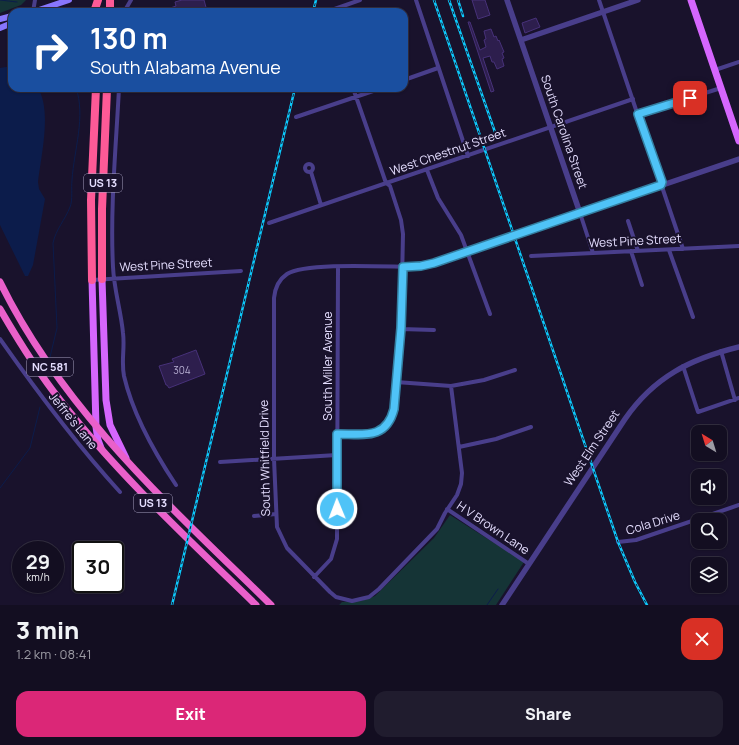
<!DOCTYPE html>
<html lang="en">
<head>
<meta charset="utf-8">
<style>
  body { margin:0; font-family:Manrope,sans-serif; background:#201c2e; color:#f1f3f6; height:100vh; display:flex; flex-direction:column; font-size:15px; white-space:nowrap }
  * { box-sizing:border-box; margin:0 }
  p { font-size:13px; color:#9d9ca5 }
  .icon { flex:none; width:22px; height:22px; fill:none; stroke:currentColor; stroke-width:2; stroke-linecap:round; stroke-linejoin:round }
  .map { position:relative; height:605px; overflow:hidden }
  .sheet { display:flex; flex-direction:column; background:#130e21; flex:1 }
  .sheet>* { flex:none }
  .top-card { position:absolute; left:8px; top:8px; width:400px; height:84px; border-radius:12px; box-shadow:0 1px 3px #0004,0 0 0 1px #322e3f; background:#1a4fa0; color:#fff; overflow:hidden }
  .needle { width:26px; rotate:322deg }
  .tools { position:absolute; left:691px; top:425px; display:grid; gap:8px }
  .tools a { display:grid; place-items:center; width:36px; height:36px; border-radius:8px; background:#130e21; box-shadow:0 1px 3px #0004,0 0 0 1px #322e3f; font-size:20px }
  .speed { position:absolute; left:12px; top:541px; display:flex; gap:8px; font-size:20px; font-weight:700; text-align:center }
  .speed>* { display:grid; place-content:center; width:52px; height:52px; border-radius:50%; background:#130e21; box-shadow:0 1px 3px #0004,0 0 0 1px #322e3f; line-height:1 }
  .speed small { font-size:10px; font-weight:400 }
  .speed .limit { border:2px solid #111; border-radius:6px; background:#fff; color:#111 }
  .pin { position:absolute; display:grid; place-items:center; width:34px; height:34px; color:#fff; margin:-17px; border-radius:8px; box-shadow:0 2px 6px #0006 }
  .me { position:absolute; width:44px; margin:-22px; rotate:359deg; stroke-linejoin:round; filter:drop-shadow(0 0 3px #0008) }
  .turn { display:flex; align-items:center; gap:14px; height:84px; padding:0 16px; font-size:18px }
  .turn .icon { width:52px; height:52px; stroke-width:2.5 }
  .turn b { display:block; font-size:28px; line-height:34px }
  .round { display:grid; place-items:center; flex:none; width:42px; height:42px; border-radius:12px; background:#201c2e }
  .head { display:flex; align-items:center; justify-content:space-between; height:68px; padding:0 16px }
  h1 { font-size:24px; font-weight:800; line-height:30px }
  .button { display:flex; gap:8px; margin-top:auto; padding:8px 16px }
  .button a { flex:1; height:46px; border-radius:12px; background:#db2777; color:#fff; font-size:16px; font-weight:800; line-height:46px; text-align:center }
  .button a+a { background:#201c2e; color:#f1f3f6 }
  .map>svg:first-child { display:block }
  .green { fill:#153436 }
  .water { fill:#0c1c4b }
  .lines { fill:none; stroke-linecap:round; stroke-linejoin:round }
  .stream { stroke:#0c1c4b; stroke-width:1 }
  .building { fill:#2d1e4d; stroke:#473179 }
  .minor { stroke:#493e8b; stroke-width:4 }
  .tertiary { stroke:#493e8b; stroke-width:5.5 }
  .secondary { stroke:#8876fd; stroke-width:6 }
  .primary { stroke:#d566fd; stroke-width:7 }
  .trunk { stroke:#e960ca; stroke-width:7 }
  .motorway { stroke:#fd5a97; stroke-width:8 }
  .rail-casing { stroke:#0ccafc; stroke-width:2.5 }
  .rail { stroke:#19122c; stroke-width:1; stroke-dasharray:3; stroke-linecap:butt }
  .route-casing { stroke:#337fa1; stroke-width:10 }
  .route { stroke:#4fc3f7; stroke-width:7 }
  .labels { text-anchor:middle; stroke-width:4; stroke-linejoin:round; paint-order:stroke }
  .number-label { font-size:10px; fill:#b7aed2 }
  .shield { fill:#19122c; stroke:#a8a1c0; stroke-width:1 }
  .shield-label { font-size:11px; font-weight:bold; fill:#e5deff }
  .street-label { font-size:12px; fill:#e5deff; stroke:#19122c }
</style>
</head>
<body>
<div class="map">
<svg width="739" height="605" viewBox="0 0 739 605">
  <rect width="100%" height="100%" fill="#19122c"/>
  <path class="green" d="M0,0H26L21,5L0,13Z
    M450,515L524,562L496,605H339L342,602L361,601L375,596L434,538Z"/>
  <path class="water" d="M12,66V88H38C52,111 41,156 38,182L39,189L45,199L33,265L28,276H25L0,225V68Z"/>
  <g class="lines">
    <path class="stream" d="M0,0L17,2
      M50,357L57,328L53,243C56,229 65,220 70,207C73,200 71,188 72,180C74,150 86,116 76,88
      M0,488L30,448L40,407
      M487,605L498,589"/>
  </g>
  <path class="building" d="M182,0H204L207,11L159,12L176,6L175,2Z
    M472,0H485L490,15L478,19Z
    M536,18L540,27L525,33L522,23Z
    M468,22H470L480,50L486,47L484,40L486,39L484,31L491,29L494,37L496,36L498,41L499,40L504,52L502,53L504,58L502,59L504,66L497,69L494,62H492L490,56L483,58L494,91L491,92Z
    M196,350L205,374L169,388L167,385H166L159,366L174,362L172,359Z"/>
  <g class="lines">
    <path class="minor" d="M416,0L468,156
      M599,0L683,249
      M33,12L35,0
      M124,12L131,0
      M326,12L360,0
      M715,70L739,62
      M404,80L438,68
      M119,88C116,147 110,208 113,267C114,290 121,311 123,333C125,348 121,361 124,376C133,415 154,452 176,485
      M638,114L721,88
      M296,117L382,88
      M305 168a4 4 0 1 1 8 0a4 4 0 1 1-8 0Z
      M427,170L438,198L461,235L490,314
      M311,172L321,205
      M628,221L638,251
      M269,223L633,99
      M669,250L693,317
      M631,251L642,285
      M531,256L739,246
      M92,280L241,271
      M401,329L434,330
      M0,339C38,393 76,444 120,492
      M721,351L735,400
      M683,366L698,412L739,398
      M396,382L451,386L484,380L515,370
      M451,386L462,473L461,484L457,495L445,513L437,529L379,589L369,597L352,601L336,597L330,592L287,548L277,527L274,459V298C275,288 278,280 287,274C306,262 388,267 414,267L427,265L580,213L593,253
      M337,433C364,434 386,440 394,409L401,329L403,234L401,220L390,186L386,183L353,88
      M459,447L496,439L531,427
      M220,462L337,455
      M447,509L529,564
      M254,516L276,514
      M618,542L636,540L739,505
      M314,577L331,559L337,539L338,267"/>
    <path class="tertiary" d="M507,0L580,213L739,159
      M521,40L638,0
      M502,605L625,419C654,377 690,359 739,347"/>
    <path class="secondary" d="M23,12H30
      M33,12L69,0
      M0,19L12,16
      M0,28L12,23"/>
    <path class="primary" d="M691,0L739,141
      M102,279L106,400L110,425L126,458
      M92,280L96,427L98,440L101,448"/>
    <path class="trunk" d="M0,282C63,411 171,507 271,605
      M0,309C18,340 37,371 60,400C118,474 188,539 256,605"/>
    <path class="motorway" d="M110,0V12
      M94,12L98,0
      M102,279V209L107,88
      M92,280L91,200L96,88"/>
    <g class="rail-casing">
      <path id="rail" d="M434,0L618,542L635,582L647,605
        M449,0L496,135
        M458,0L463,16
        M313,12L316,0
        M172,605L295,88"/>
    </g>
    <use href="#rail" class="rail"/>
  </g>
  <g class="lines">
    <g class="route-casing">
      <path id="route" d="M337,509V434C364,434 386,440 394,409L401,328L403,267L421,266L434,263L661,185L662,182L638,114L690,98"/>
    </g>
    <use href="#route" class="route"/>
  </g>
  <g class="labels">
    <g class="number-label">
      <text x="182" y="374">304</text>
    </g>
    <g class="shield">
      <rect x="84" y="174" width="38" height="18" rx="3"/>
      <rect x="27" y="358" width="46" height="18" rx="3"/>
      <rect x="134" y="494" width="38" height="18" rx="3"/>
    </g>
    <g class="shield-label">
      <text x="103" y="187">US 13</text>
      <text x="50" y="371">NC 581</text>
      <text x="153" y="507">US 13</text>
    </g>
    <g class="street-label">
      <text transform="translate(564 132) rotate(71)" y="4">South Carolina Street</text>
      <text transform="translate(448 152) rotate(-19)" y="4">West Chestnut Street</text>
      <text transform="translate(635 241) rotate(-3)" y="4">West Pine Street</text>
      <text transform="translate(166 265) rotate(-3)" y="4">West Pine Street</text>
      <text transform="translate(328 366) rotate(-90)" y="4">South Miller Avenue</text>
      <text transform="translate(73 421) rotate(51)" y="4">Jeffre's Lane</text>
      <text transform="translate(592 448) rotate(-56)" y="4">West Elm Street</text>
      <text transform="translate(265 458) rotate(-91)" y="4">South Whitfield Drive</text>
      <text transform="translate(653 523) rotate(-17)" y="4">Cola Drive</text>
      <text transform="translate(493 528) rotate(34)" y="4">H V Brown Lane</text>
    </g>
  </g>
</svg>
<div class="tools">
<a><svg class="needle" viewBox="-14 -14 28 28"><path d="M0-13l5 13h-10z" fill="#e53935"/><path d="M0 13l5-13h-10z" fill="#9d9ca5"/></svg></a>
<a><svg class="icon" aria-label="sound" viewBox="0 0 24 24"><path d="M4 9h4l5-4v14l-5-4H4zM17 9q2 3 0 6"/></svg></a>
<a><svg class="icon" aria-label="search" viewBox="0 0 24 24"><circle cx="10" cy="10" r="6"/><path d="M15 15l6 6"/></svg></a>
<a><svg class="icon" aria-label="layers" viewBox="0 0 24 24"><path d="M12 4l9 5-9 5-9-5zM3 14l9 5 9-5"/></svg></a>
</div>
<div class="speed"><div>29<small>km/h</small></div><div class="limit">30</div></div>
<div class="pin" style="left:690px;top:98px;background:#d93025"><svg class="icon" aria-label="arrive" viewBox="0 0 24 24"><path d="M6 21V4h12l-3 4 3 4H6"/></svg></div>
<svg class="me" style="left:337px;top:509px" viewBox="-20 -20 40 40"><circle r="17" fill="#4fc3f7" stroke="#fff" stroke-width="3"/><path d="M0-11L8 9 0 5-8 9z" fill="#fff"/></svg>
<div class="top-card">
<div class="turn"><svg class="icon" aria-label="right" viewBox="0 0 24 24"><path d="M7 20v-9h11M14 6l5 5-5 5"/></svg><div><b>130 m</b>South Alabama Avenue</div></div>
</div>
</div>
<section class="sheet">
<div class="head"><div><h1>3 min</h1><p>1.2 km · 08:41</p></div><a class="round" style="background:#d93025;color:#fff"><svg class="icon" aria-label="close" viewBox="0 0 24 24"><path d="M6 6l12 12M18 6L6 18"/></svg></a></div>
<div class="button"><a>Exit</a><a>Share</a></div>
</section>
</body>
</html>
